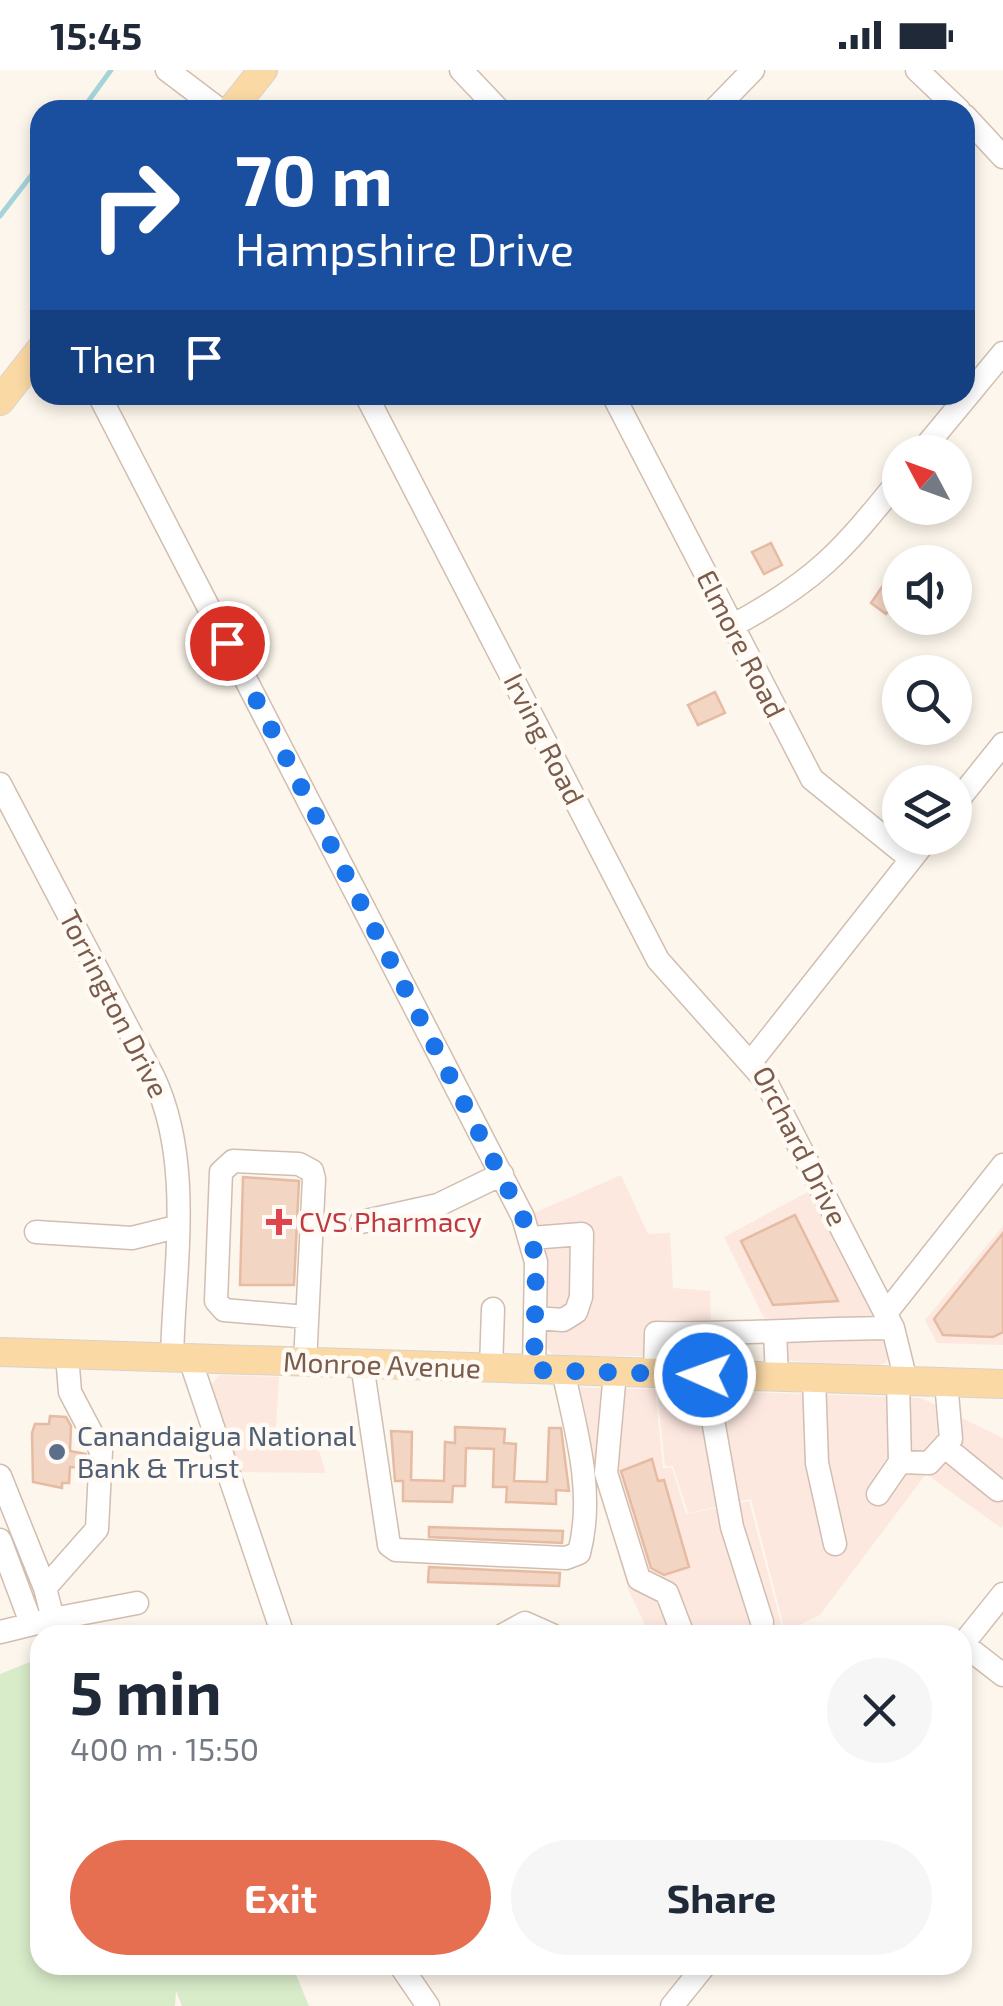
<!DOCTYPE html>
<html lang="en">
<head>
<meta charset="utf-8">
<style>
  body { margin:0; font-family:"Exo 2",sans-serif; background:#f6f6f7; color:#1f2937; height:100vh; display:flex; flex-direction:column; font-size:38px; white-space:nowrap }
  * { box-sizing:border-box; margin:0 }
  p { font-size:32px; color:#747a83 }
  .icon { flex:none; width:55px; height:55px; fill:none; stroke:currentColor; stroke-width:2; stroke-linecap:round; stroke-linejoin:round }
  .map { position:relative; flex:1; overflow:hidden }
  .panel { position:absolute; left:30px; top:1555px; width:942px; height:350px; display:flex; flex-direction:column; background:#fff; border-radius:30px; box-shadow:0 5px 15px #0003 }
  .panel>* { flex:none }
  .guide { position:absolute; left:30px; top:30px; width:945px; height:305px; border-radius:30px; box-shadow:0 5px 15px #0003; background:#1a4fa0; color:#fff; overflow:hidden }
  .needle { width:65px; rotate:311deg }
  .buttons { position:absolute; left:882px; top:365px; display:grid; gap:20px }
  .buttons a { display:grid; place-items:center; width:90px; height:90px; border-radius:50%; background:#fff; box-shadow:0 5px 15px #0003; font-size:50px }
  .pin { position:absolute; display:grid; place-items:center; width:85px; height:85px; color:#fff; margin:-42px; border:5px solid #fff; border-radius:50%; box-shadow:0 2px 10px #0007 }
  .me { position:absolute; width:110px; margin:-55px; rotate:272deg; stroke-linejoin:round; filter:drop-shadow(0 0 8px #0008) }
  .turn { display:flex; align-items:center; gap:35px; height:210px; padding:0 40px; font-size:45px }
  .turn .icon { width:130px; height:130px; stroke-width:2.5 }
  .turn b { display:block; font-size:70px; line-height:85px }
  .then { display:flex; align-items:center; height:95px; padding:0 40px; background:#0003; gap:20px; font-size:38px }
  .round { display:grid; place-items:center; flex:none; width:105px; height:105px; border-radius:52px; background:#f6f6f7 }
  .summary { display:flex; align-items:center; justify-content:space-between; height:170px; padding:0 40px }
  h1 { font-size:60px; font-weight:700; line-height:75px }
  .action { display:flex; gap:20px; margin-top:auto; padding:20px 40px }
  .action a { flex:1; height:115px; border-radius:60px; background:#e76f51; color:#fff; font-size:40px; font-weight:700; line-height:115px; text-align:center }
  .action a+a { background:#f6f6f7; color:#1f2937 }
  .status { display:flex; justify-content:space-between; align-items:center; height:70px; padding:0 50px; background:#fff; direction:ltr }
  .status svg { height:28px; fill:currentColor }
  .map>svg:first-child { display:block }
  .commercial { fill:#fde8e0 }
  .green { fill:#d8ecc9 }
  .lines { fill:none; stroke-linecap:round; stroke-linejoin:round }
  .stream { stroke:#a5d3da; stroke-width:5 }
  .building { fill:#f3d5c3; stroke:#e6bba3; stroke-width:2.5 }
  .minor-casing { stroke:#d1beb0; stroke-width:25 }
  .major-casing { stroke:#dad1cd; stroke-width:30 }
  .minor { stroke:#fff; stroke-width:22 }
  .major { stroke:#fbd9a5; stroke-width:28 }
  .route { stroke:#1a73e8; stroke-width:18; stroke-dasharray:0 32.4 }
  .health-dot { fill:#e0444e; stroke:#fffaf3; stroke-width:4 }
  .service-dot { fill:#5c6f8a; stroke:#fffaf3; stroke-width:4 }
  .labels { text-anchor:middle; stroke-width:9; stroke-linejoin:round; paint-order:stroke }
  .street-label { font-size:28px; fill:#7a5c4d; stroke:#fffaf3 }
  .health-label { font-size:28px; fill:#be3a42; stroke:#fffaf3; text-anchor:start }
  .service-label { font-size:28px; fill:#4e5e75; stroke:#fffaf3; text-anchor:start }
</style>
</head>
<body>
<div class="status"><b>15:45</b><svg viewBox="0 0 49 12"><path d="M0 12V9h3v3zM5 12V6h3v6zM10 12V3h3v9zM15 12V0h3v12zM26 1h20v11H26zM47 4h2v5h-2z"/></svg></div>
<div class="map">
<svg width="1003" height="1936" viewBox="0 0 1003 1936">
  <rect width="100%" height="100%" fill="#fdf6ec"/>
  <path class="commercial" d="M621,1105L648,1164L670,1163L673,1218L710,1221L712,1286H555L544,1276L545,1189L534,1143Z
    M815,1118L890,1272L887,1292L870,1299L785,1290L724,1167Z
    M1003,1156V1275L937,1273L925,1250Z
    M219,1305L279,1307L275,1376L318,1378L326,1403L238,1402L210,1317Z
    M573,1317L655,1319L663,1398H672L686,1444L749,1431L783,1561L774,1565H650L628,1519Z
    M657,1319L921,1328L1003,1368V1455L1001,1458L926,1404L820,1545L785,1561L751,1429L688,1443L673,1396H665Z"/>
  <path class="green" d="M40,1588V1895H292L309,1936H182L176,1921L175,1936H0V1604Z"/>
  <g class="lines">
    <path class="stream" d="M82,40L111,0
      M0,146L40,94"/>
  </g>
  <path class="building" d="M771,473L782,495L764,504L752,482Z
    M884,514L900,526L886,544L871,533Z
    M715,622L725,643L698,655L688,635Z
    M243,1107L299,1111L294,1215H240Z
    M795,1145L838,1231L773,1235L741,1171Z
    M1003,1163V1262L993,1267L943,1265L934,1249Z
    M50,1346L66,1347L71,1356L70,1381L86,1384L85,1398L70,1397L69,1413H62V1418L33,1412L32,1363L35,1354H49Z
    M455,1357L505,1359L504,1373L516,1374L514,1411L547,1412L549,1358H561L569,1421L556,1420V1434L506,1432L507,1417H493L494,1379L466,1378L465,1416H453L452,1432L403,1431V1411H395L391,1361L412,1362L411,1410L444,1411L445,1372L455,1373Z
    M652,1389L658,1411L664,1410L689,1497L664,1505L651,1498L621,1401Z
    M429,1457L563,1461L562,1473L429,1467Z
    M429,1497L560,1503L559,1516L428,1512Z"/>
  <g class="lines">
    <g class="minor-casing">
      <path id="minor" d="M167,0L220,40
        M461,0L499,40
        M917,0L959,40
        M714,40L753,0
        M965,46L1003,87
        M99,325L523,1147L536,1192L534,1300
        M366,325L658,890L765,1010L893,1258L906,1311
        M613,325L812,709L911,789
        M921,382L1003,283
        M732,556C816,511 841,482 900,409
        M0,714L153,1006C194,1092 174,1196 172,1288
        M955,734L1003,674
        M751,992L928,768
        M361,1152L438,1135L502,1104
        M36,1162L132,1168L176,1157
        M531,1168L582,1164L581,1227L576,1242L563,1250L535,1248
        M886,1243L1003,1095
        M775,1262L777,1307
        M190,1289L283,1565
        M305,1293L314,1109L312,1101L299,1094L233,1091L221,1102L216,1231L224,1240L307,1247
        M362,1294L389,1475L396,1480L566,1488L579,1483C595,1423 576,1360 563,1301
        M491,1299L493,1239
        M615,1302L606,1403L639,1509L667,1523L683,1565
        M655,1303L656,1263C735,1265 814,1258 893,1258
        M705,1305L732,1457L762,1552
        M814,1308L817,1393L835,1474
        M945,1377L998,1420
        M900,1392L929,1393L951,1369L946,1312
        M0,1406L45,1518
        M878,1424L900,1392L898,1311
        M0,1470L31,1553
        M53,1549L137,1533
        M0,1562L53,1549L45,1518L97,1459L101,1381L70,1322L67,1285
        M503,1565L525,1553L552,1565
        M963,1574L1003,1605
        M962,1575L1003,1524
        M400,1895L428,1936
        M672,1936L705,1895"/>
    </g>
    <g class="major-casing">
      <path id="major" d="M231,40L263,0
        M0,331L40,280
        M0,1282L1003,1314"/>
    </g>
    <use href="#minor" class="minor"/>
    <use href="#major" class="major"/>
  </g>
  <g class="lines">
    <path class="route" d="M227,573L530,1162L536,1192L534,1300L705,1305"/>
  </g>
  <path class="health-dot" d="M274 1137h10v10h10v10h-10v10h-10v-10h-10v-10h10z"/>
  <circle class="service-dot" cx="57" cy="1382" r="10"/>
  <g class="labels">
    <g class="street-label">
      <text transform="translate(741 574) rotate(63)" y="10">Elmore Road</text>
      <text transform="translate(544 669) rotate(63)" y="10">Irving Road</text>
      <text transform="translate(114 934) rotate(63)" y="10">Torrington Drive</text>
      <text transform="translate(800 1076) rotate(63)" y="10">Orchard Drive</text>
      <text transform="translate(382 1295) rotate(2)" y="10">Monroe Avenue</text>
    </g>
    <g class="health-label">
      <text x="299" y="1162">CVS Pharmacy</text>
    </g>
    <g class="service-label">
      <text x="77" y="1376">Canandaigua National<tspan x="77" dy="32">Bank &amp; Trust</tspan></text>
    </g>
  </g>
</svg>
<div class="buttons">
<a><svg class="needle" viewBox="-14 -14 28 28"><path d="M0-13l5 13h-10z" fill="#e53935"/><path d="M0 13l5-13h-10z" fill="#747a83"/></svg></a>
<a><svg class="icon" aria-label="sound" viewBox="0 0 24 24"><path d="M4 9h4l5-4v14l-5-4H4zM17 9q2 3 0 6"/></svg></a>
<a><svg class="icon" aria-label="search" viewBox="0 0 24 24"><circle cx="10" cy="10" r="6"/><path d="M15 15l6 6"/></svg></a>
<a><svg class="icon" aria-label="layers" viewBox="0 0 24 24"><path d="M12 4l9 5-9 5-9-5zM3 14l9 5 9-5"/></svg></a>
</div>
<div class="pin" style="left:227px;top:573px;background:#d93025"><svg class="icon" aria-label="arrive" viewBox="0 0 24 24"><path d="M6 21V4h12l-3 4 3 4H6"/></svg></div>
<svg class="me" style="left:705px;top:1305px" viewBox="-20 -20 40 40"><circle r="17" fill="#1a73e8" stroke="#fff" stroke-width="3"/><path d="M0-11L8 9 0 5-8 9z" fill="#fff"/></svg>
<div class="guide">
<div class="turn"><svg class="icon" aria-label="right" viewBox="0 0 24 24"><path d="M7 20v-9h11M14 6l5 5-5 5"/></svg><div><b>70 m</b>Hampshire Drive</div></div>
<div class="then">Then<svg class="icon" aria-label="arrive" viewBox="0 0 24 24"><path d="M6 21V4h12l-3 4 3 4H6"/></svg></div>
</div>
<section class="panel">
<div class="summary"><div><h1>5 min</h1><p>400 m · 15:50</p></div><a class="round"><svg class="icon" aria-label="close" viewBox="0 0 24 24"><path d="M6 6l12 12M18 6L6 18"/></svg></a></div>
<div class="action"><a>Exit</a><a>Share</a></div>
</section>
</div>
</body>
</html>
